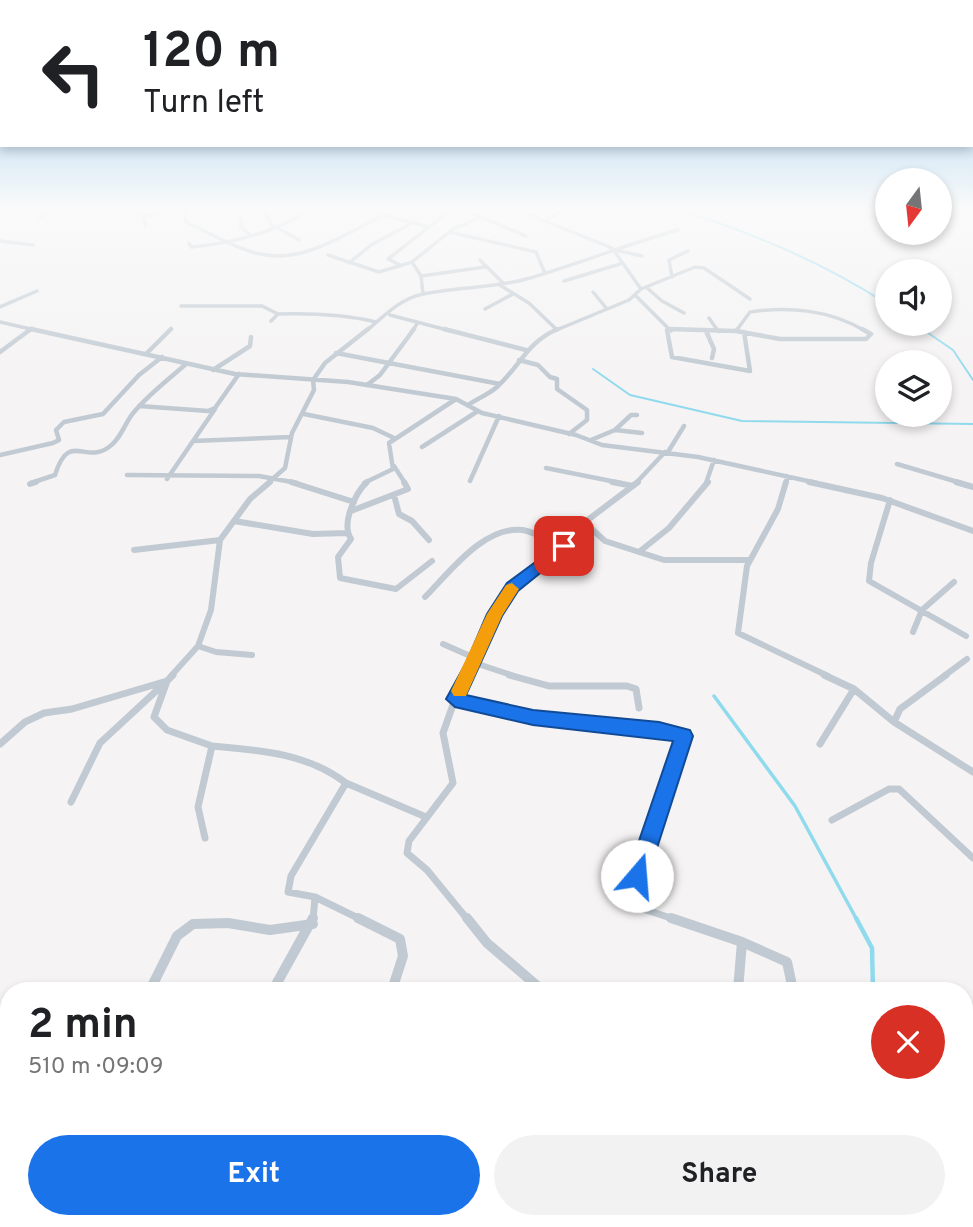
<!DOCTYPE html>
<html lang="en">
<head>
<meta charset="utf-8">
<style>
  body { margin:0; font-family:Overpass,sans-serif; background:#f2f2f2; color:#202124; height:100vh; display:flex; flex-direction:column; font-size:26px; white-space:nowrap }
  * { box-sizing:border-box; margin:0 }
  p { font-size:23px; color:#757577 }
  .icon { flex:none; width:38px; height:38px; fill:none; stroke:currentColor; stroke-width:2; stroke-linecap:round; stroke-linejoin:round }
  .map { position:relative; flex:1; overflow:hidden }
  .panel { position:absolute; left:0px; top:982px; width:973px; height:247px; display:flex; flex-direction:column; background:#fff; border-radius:28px 28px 0 0; box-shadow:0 4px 10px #0003 }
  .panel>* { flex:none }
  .hud { position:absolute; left:0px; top:0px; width:973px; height:147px; box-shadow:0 4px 10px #0003; background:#fff; color:#202124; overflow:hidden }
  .needle { width:46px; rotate:195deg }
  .controls { position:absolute; left:875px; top:168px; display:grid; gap:14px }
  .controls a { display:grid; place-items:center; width:77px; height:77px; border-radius:50%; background:#fff; box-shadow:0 4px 10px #0003; font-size:35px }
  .pin { position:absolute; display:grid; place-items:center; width:60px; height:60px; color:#fff; margin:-30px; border-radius:14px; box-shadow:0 4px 10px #0006 }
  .me { position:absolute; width:77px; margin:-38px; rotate:18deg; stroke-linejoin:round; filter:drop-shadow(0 0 5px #0008) }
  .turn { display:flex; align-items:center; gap:24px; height:147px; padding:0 28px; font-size:32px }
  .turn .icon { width:91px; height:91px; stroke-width:2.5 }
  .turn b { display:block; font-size:49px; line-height:60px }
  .round { display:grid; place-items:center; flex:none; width:74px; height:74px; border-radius:37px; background:#f2f2f2 }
  .summary { display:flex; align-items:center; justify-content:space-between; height:119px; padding:0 28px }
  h1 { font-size:42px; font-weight:700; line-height:52px }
  .primary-button { display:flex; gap:14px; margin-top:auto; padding:14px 28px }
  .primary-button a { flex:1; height:80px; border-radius:42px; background:#1a73e8; color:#fff; font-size:28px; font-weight:700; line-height:80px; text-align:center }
  .primary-button a+a { background:#f2f2f2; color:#202124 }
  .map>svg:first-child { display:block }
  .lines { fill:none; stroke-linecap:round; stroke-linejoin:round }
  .stream-far2 { stroke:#90daee; stroke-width:2 }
  .stream-far1 { stroke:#90daee; stroke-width:3.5 }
  .stream { stroke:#90daee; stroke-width:4.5 }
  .minor-far4 { stroke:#c1cad2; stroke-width:3.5 }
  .minor-far3 { stroke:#c1cad2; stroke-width:4.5 }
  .minor-far2 { stroke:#c1cad2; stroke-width:6 }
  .minor-far1 { stroke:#c1cad2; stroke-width:7 }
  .minor { stroke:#c1cad2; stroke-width:10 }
  .route { fill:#1a73e8; stroke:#114b97; stroke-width:2 }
  .slow { fill:#f59e0b }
</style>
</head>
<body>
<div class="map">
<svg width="973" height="1227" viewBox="0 0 973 1227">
  <rect width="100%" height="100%" fill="#f5f3f3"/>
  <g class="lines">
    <path class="stream-far2" d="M676,209C751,232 821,261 887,304
      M38,219L59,209
      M915,324L953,350L973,380
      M593,369L630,395L742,421L973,424"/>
    <path class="stream-far1" d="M714,696L795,806L857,920"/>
    <path class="stream" d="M856,918L872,948L873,990
      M0,1196L9,1208
      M18,1220L23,1227
      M889,1220L890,1227"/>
    <path class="minor-far4" d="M141,209L138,215L143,217
      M183,209L186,222C208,232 232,247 256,253C300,266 346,234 383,215L353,209
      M264,209L273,228
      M462,209L526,236
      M515,209L612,248L641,289L629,300L554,331
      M383,215L429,227
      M240,218L241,227L249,234
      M545,221L563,209
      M145,225L144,217L182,209
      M276,227L299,240
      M449,232L536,252L544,271
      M0,241L33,245
      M189,243L191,247C233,243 276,232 311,209
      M615,250L642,256
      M328,255L379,272L412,262L453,229L481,217
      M480,260L503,283
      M412,262L421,276L423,294
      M349,263L371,245L410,224
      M400,265L388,259L452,209
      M421,276L485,267
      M672,277L669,260L688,251
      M564,281L620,264
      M498,284L529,303L556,329
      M646,287L662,301L684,313
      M641,289L695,267L704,268L750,299
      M593,292L607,309
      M636,296L671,331
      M181,306H262L278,314
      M0,307L37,291
      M485,309L513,294
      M390,315L451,331
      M709,318L718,331
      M271,321L278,314C311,313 343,314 376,322
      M0,322L39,331
      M29,331L32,328
      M366,331C382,318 399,300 419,295C455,286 494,289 530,278C580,263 628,244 678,230
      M412,331L417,324
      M736,331L750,312C789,306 831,310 865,331"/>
    <path class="minor-far3" d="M31,329L235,374L348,382L456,399L482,413L576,435L602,445L698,457L817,483
      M444,329L526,350
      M669,329L736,331
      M716,329L718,331
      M667,330L672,357L750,371L744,332
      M706,331L714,349L712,358
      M736,331L780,339H866L871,334L862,329
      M736,331L738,329
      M0,352L31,329
      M147,353L171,329
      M336,353L500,384
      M519,360L538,365L550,377L557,379V389L587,410V420L569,434
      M213,370L250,346L251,337
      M367,385L380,375L414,329
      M468,405C477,399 489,394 497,387C520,366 528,341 558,329
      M139,406L208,411L215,408L239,374
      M304,414L373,428L394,438
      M615,430L631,415H637
      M591,440L615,430L642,433
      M193,441L290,437
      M422,447L478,411
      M668,452L684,426
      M0,455L53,443L59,440L56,430L64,422L103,414L139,375L162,357
      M897,464L961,483
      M394,466L405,483
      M546,468L621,483
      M127,475L259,476L297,483
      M167,479L215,409
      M470,481L499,416
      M31,483L55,475C69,430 85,465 109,447C121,439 125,422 134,412C149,394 169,379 186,364
      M268,483L285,468L292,433L314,390L313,380L325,363L368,329
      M364,483L393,469L389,443L456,399
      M636,483L665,452
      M706,483L714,460
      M786,483L787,476"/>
    <path class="minor-far2" d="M291,482L354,502
      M367,482C355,493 341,524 351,539L338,557L340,578L396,589L432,561
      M612,482L633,486
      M708,482L669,528L639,552L664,560H749
      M786,482L778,509L747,566L738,633L828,676
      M809,482L882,498L973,531
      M956,482L973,487
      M30,484L36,482
      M394,495L399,514L412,521L429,540
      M890,500L871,563L869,581L966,636
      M351,511L408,489L404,482
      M234,521L313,534L347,533
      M584,522L605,541L639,552
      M134,550L220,540
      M425,597C449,573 484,525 523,530C537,533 550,541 564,546
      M913,632L922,610L954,582
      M443,644L477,659
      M198,646L216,652L252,655
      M475,663L514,676
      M171,676L198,646L211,610L220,540L250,499L270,482
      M466,676L496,610L514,586L560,550L585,522L638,482
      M944,676L967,659"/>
    <path class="minor-far1" d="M173,675L167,681L154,717L167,730L212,746L198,807L205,838
      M467,675L455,699L533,717L659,730L684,736L637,876L634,899L646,910L677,920
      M509,675L549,686H627L636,689L639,708
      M824,675L854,689L894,722L973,772
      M455,699L443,733L453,783L409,841L407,853L427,870L468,920
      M894,722L900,709L946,675
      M0,744L25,722L44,713L72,709L167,681L100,743L71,802
      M820,744L854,689
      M212,746C259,750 307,753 346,783
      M832,820L889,789H899L973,858
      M313,920L315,897
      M362,920L315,897L288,892L291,876L346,783L426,817"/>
    <path class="minor" d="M358,918L400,939L403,956L392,990
      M467,918L487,943L542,990
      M671,918L742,942L787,962L793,990
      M150,990L177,936L193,924L228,923L270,930L313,924
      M273,990L313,918
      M738,990L742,942
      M686,1220L687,1227
      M796,1220L797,1227"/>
  </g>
  <linearGradient id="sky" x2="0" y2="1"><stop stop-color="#85c3ea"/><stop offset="0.55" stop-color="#fafafa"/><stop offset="1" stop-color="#fafafa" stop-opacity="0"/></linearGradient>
  <rect width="973" height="380" fill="url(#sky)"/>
  <path class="route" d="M564,541L572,546L570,549L518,591L502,616L466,695L533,710L659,722L690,730L693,736L648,876L645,883L637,886L630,883L627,876L673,741L533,725L455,707L446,699L467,661L487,614L507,583Z"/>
  <path class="slow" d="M512,583L519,589L502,616L466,696H454L451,691L487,614L506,585Z"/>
</svg>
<div class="controls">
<a><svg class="needle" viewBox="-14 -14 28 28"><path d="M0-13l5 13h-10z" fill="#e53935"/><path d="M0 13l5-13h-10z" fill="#757577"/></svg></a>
<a><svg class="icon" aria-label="sound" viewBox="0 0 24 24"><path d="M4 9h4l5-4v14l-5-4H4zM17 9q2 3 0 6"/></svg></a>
<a><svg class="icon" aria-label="layers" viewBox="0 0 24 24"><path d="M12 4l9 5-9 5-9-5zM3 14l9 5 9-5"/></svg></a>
</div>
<div class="pin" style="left:564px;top:546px;background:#d93025"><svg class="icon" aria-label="arrive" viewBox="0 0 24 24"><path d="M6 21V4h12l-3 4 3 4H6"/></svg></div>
<svg class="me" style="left:637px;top:876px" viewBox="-20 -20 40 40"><circle r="19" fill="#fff"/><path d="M0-13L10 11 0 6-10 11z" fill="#1a73e8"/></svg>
<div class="hud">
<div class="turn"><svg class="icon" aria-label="left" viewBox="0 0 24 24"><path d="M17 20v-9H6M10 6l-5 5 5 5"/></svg><div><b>120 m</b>Turn left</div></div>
</div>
<section class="panel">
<div class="summary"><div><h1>2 min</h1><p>510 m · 09:09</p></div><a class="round" style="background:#d93025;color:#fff"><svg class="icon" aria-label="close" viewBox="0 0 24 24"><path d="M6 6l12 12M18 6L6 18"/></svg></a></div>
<div class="primary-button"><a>Exit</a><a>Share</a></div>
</section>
</div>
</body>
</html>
